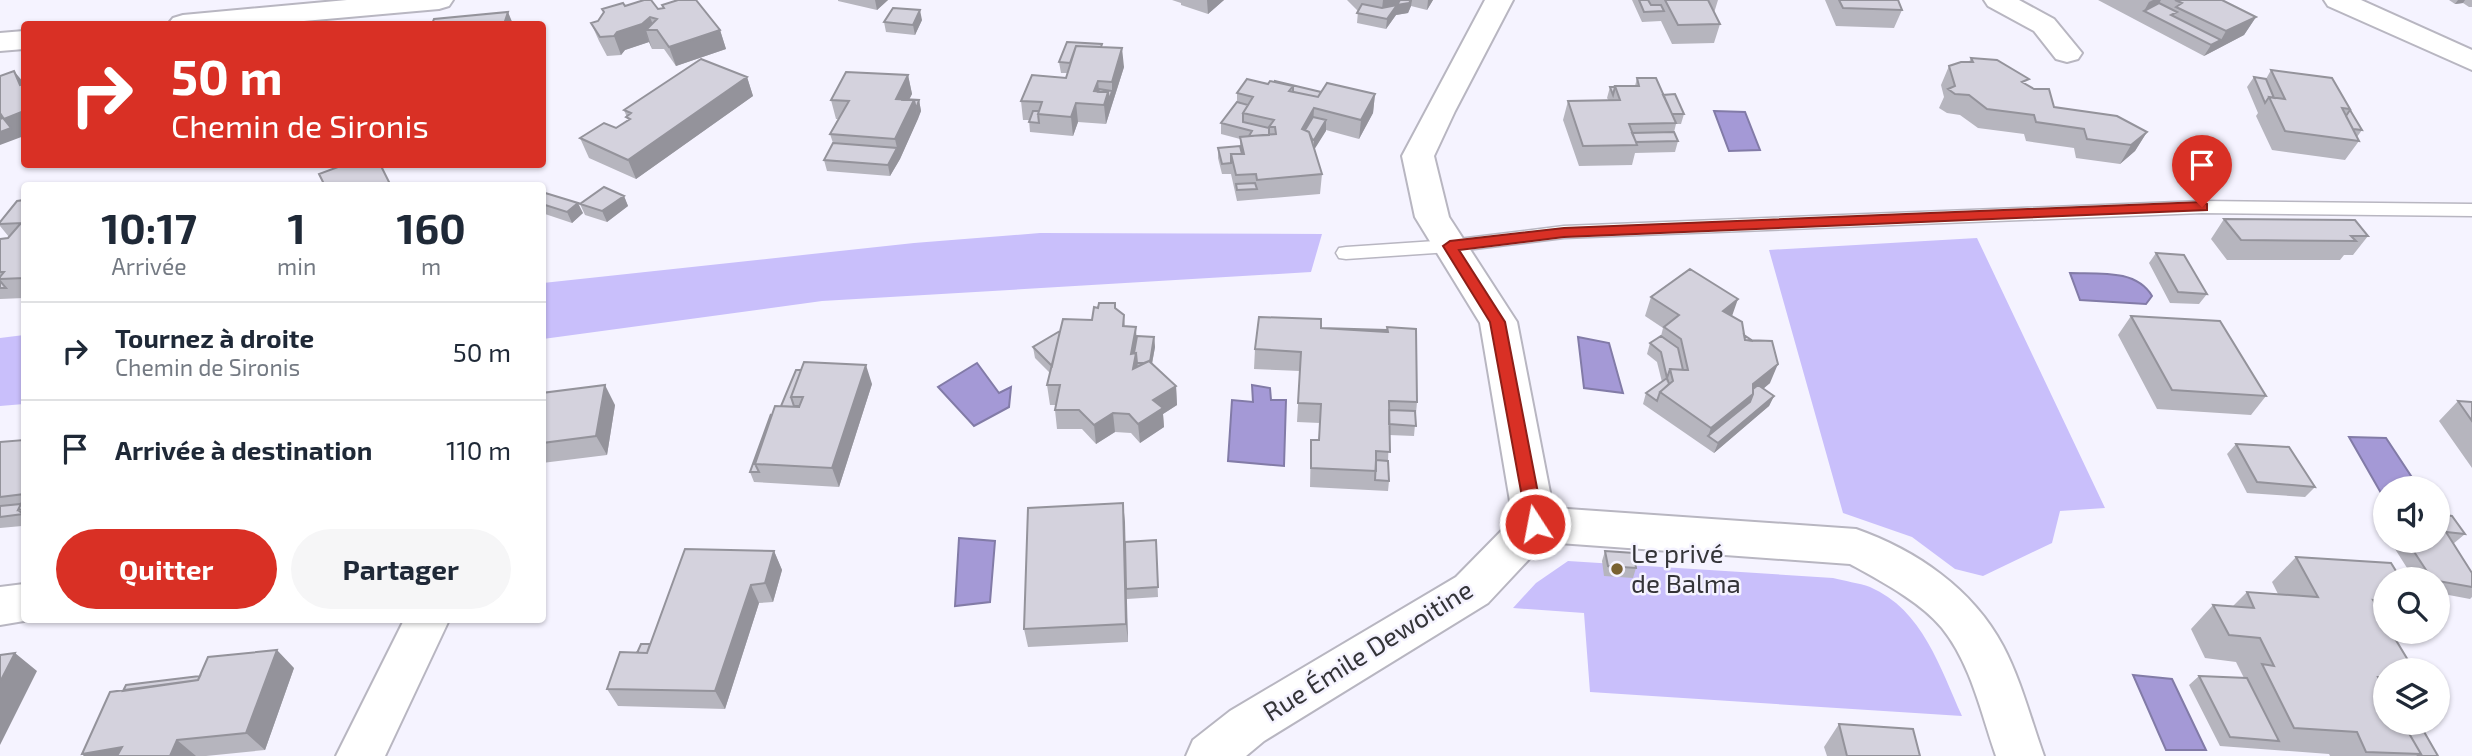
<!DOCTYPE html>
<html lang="fr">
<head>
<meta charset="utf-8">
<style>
  body { margin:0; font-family:"Exo 2",sans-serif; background:#f6f6f7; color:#1f2937; height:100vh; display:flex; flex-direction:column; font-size:26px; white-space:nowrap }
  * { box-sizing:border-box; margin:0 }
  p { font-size:23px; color:#747a83 }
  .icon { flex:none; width:38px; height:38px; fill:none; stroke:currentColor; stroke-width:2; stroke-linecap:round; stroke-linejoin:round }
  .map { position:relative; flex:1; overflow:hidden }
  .drawer { position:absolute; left:21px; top:182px; width:525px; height:441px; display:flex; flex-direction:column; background:#fff; border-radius:7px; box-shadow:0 2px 5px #0004 }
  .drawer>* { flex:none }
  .guide { position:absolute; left:21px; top:21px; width:525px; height:147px; border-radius:7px; box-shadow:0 2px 5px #0004; background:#d93025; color:#fff; overflow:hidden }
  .tools { position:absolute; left:2373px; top:476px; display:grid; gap:14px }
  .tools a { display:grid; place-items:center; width:77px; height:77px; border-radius:50%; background:#fff; box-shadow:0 2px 5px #0004; font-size:35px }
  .pin { position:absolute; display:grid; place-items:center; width:60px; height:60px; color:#fff; margin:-72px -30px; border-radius:50% 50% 50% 0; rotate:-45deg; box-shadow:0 0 7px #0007 }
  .pin .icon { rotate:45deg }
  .me { position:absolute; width:77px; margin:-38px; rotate:349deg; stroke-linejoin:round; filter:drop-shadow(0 0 5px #0008) }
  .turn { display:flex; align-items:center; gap:24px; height:147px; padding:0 35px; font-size:32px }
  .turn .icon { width:91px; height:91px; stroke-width:2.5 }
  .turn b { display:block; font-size:49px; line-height:60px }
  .eta { display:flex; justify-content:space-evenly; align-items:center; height:119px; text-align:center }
  .eta b { font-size:42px; font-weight:700; line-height:49px }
  .primary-button { display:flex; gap:14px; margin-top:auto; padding:14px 35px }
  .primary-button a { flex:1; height:80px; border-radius:42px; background:#d93025; color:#fff; font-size:28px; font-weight:700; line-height:80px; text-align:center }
  .primary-button a+a { background:#f6f6f7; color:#1f2937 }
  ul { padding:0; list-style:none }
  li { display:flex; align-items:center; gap:21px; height:98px; padding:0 35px; border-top:2px solid #e0e1e3 }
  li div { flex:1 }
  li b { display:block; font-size:26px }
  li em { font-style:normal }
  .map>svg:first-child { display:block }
  .green { fill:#c9bffb }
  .water { fill:#a499d6; stroke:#827ba7; stroke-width:2 }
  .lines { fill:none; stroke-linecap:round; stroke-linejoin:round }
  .lane-casing { stroke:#b8b6c1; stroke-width:3 }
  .street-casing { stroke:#b8b6c1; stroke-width:4 }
  .secondary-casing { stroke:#b8b6c1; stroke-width:4 }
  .lane { fill:#fff; fill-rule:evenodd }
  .street { fill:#fff; fill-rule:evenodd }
  .secondary { fill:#fff; fill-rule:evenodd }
  .wall { fill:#b6b5be }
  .shaded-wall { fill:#94939b }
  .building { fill:#d4d2dd; stroke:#94939b; stroke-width:2 }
  .route { fill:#d93025; stroke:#8d1f18; stroke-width:2 }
  .poi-dot { fill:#796131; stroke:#f5f3ff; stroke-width:2.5 }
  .labels { text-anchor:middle; stroke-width:5; stroke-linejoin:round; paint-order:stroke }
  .poi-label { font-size:26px; fill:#343438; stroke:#f5f3ff; text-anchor:start }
  .street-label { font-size:26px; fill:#343438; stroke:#f5f3ff }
</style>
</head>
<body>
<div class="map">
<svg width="2472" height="756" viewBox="0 0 2472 756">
  <rect width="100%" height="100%" fill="#f5f3ff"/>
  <path class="green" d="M1040,233L1322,234L1311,272L822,301L543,339V283L914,243Z
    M1977,238L2105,508L2060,511L2052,543L1983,576L1955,569L1912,537L1843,513L1769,250Z
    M24,335V404L0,406V338Z
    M1568,561L1833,578C1844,581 1859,583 1870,587C1923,610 1940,668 1962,716L1590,692L1584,613L1513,608L1536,583Z"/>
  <path class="water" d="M1714,111L1745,112L1760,150L1729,151Z
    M2070,273C2099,274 2136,269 2152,296L2146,304L2080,300Z
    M1578,337L1609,343L1623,393L1584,388Z
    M977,363L999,393L1011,387L1009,407L974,426L938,387Z
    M1252,385L1270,388L1271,400H1286L1284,466L1228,461L1232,400L1253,402Z
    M2349,437L2386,438L2419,488H2385V500Z
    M959,538L995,541L990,602L955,606Z
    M2133,675L2172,679L2206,750H2166Z"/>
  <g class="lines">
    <g class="lane-casing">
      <path id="lane" d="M2202,201L2472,204V216L2202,213L1564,238L1450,252L1346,259L1339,258L1336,253L1339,248L1346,247L1450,240L1564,226Z"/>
    </g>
    <g class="street-casing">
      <path id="street" d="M347,0H453L449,6L439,9L270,24H168L173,18L183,15Z
        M1485,0H1513L1455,111L1434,156L1449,217L1517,322L1553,508L1856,529C1916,550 1973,589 2003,646C2021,680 2031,720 2044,756H1996C1981,713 1971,664 1942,628C1921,602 1879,580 1850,564L1545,542L1488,603L1264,741L1246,756H1186L1193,740L1230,711L1456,577L1513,519L1480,323L1415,217L1402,156Z
        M1984,0H2019L2054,19L2082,53L2078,59L2067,62L2056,59L2034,31L1988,6Z
        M24,31V49L0,51V33Z
        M24,584V620H30L0,625V587Z
        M404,620H449L385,756H336Z"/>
    </g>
    <g class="secondary-casing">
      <path id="secondary" d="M2324,0H2361L2472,50V70L2328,6Z"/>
    </g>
    <use href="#lane" class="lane"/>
    <use href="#street" class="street"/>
    <use href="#secondary" class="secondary"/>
  </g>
  <path class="wall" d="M838,0H888L877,10L838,1Z
    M1172,0H1224L1208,14L1181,5V3Z
    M1347,0H1433L1427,10L1411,6L1408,13L1396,15L1386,29L1357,23L1358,11Z
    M1632,0H1718L1714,13L1720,24L1714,43L1672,44L1661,21L1642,22Z
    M1825,0H1898L1902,10L1894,28L1836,26Z
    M2098,0H2222L2256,17L2244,35L2204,56Z
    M2449,0H2472V7H2469L2463,3L2455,4Z
    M662,5L720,30L726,49L676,66L664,49H652L649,42L625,50L621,55L607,56L599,41L591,23L598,21L604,13L602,9L625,6L658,9L663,8Z
    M922,20L915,35L886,32L884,22Z
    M1102,44V47L1124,67L1106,124L1078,122L1073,136L1030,132L1029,120H1023L1021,101L1066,78L1067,73H1061L1059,62Z
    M1971,58L2026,85L2054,107L2147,132L2135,151L2120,164L2076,158L2074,148L2026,141L2024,134L1978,128L1960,115L1947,113L1939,108L1944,97L1941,85L1949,66L1969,62Z
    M2271,70L2350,109V110L2362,130L2357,137L2359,141L2345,160L2272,150L2256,116L2258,113L2247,87L2254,77L2266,79Z
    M908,75L912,94L909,99L919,100L921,111L900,159L890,176L827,171L824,160L833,143L830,134L839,119H836L831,100Z
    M747,77L753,96L636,179L589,158L580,138L616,128L628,120L624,110Z
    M1637,78L1663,95L1684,114L1681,124H1676L1674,132L1678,141L1675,152L1635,153L1632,165L1579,166L1563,120L1568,101H1609L1607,98L1610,87L1635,86Z
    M1268,84L1321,92L1375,94L1373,113L1359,139L1326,130L1314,149L1322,174L1320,194L1237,201L1231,174H1222L1218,158V148L1240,146V139L1221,134V123L1237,102V93Z
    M542,192L583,213L572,223L542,213Z
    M624,196L628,206L607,222L585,215L580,204Z
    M24,200V298L0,299V239L8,238L9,237L0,226V222Z
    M2224,219L2368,236L2353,255H2344L2340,260H2227L2211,239Z
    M2156,253L2207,294L2199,304L2170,303L2149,263Z
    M1651,297L1732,316L1744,335L1770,383L1763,389L1774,396L1769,406L1714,453L1643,404L1646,393L1662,382L1657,362L1647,354L1650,343L1661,336L1663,328L1645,316Z
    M1116,309L1124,315L1125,326L1137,336L1154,337L1155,347L1152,364L1176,386L1177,405L1163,414L1164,427L1140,443L1131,433L1115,432L1096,444L1082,429H1057L1055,410L1056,405H1050L1047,385L1050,373L1035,358L1033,347L1060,331L1092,320Z
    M2131,316L2266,396L2251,415L2157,409L2118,335Z
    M1387,327L1417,402L1414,436L1389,435L1388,461L1389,481L1388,491L1310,487L1311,440H1319L1320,423L1297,422L1300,371L1254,369L1255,349L1321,328L1387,332Z
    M796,370L872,384L839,487L754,482L750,472L781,406Z
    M542,393L615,405L607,455L542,463Z
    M2458,401L2472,402V468L2439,421Z
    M24,440V532L21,528L22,526L0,528V442Z
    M2236,444L2315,487L2305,497L2247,493L2227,454Z
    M1123,503L1125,542L1156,540L1158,597L1127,599L1126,593L1128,642L1028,647L1024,629Z
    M2438,514L2465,534L2453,544L2472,587V597L2470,599L2438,593V579H2414L2390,541H2438Z
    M774,551L782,570L773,602L759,603L725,709L618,706L607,689L638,653Z
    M1605,551L1636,568L1633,578L1604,576L1602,561Z
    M2296,557L2385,579V723L2438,756H2330L2329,754L2220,746L2189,685L2199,676L2244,678L2236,662L2205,658L2191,629L2213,605L2233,606L2247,592L2278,594L2272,582Z
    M294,668L265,750L206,756H84L82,754Z
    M1839,724L1920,756H1827L1824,747Z"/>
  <path class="shaded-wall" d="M875,0H888L877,10Z
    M1207,0H1224L1208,14Z
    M1383,0H1412L1411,6L1408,13L1396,15L1386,29L1387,19L1381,18Z
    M1428,0H1433L1427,10Z
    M2153,0H2161L2153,13L2144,11L2149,2Z
    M2458,0H2465L2463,3L2455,4Z
    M920,10L922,20L915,35L913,25Z
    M508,12L513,24H504Z
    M650,17L655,30H646L652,49L645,32L649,42L625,50L621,55L614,36L617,32Z
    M2256,17L2244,35L2204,56L2211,45L2221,40L2226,31Z
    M720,30L726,49L676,66L669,47Z
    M1122,48L1124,67L1110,111L1109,101L1112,91V82Z
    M14,71L24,83L0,100Z
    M908,75L912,94L905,108L896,99Z
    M747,77L753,96L636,179L628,160Z
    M1098,81L1100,100L1094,91Z
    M1108,92L1110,111L1106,124L1104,105Z
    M1375,94L1373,113L1359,139L1361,120Z
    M914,100L918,119L900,159L890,176L888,165L897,148L895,139Z
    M919,100L921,111L918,119L916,109Z
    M1076,103L1078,122L1073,136L1071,117Z
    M1314,108L1313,127L1306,138L1302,129Z
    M24,111V136L0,145V112Z
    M1326,120V131L1314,150V140Z
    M2147,132L2135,151L2120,164L2131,145Z
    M624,196L628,206L607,222L602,211Z
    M578,203L583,213L572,223L567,212Z
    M1738,299L1731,319L1723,311Z
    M1136,327L1138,373L1134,388L1131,354Z
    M1154,337L1155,347L1150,374L1149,363Z
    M1778,364L1770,383L1752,398L1745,413L1708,436L1711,428L1753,384Z
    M866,365L872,384L839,487L832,468Z
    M605,385L615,405L607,455L596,436Z
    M1176,386L1177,405L1163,414L1164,427L1140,443L1138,424L1153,400Z
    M1774,396L1769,406L1714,453L1718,443Z
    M1113,413L1115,432L1096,444L1094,425Z
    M1123,503L1125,522L1128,642L1126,624Z
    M774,551L782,570L773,602L765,583Z
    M751,585L759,603L725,709L715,691Z
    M277,650L294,668L265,750L246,733Z
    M15,653L37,671L0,745V682Z
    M177,740L196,756H170Z
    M122,747L133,756H84L82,754Z"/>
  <path class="building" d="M644,0H651L658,9L664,8L662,5L678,0H696L720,30L669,47L657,30H646L657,19L650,17L642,24L617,32L614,36L600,37L591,23L598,21L604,12L602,9L623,3L625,6Z
    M1400,0H1411L1409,3L1397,5Z
    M1639,0H1648L1651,5H1661L1664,11L1644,12Z
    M1665,0H1708L1720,24L1678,25Z
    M1839,0H1898L1902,10L1843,8Z
    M2175,0H2222L2256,17L2226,31L2176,7L2182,3Z
    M2159,3L2177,12L2171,15L2221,40L2211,45L2144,11Z
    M1362,4L1382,8L1397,5L1387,19L1357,13Z
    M893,8L920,10L913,25L884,22Z
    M508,12L504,24H432L434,19Z
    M1067,42L1102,44L1101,47L1076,46L1070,63L1059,62Z
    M1076,46L1122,48L1112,82L1098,81L1094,91L1108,92L1104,105L1076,103L1071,117L1038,114L1042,102L1021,101L1032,75L1066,78Z
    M1971,58L1997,60L2029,79L2022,82L2034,89H2049L2054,107L2117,116L2147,132L2131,145L2087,139L2084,129L2036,122L2034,115L1987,109L1969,95L1955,94L1948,89L1955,86L1949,66L1961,62H1973Z
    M701,59L747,77L628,160L580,138L604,123L616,128L630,119L626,117L631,113L624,110Z
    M2271,70L2332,78L2350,109L2342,108L2359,141L2285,131L2269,97L2285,99Z
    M14,71L20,85L24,84V111L4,119L0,113V76Z
    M846,72L908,75L896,99L914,100L895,139L830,134L849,101L831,100Z
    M2254,77L2266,79L2274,98L2269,97L2265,103Z
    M1637,78H1656L1676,123L1629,124L1637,145L1583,146L1568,101L1620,100L1615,86H1639Z
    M1247,79L1268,84L1270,81L1293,86L1289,91L1318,97L1327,83L1375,94L1361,120L1314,108L1302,129L1309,132L1322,174L1257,180L1256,174L1236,175L1231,154H1244L1240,137L1276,134L1275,127H1269L1274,120L1243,113L1253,97L1237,93Z
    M1275,82V81L1321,92L1318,97L1293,92V86Z
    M1610,87H1615L1613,95Z
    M1099,89L1112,91L1109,101L1108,92H1098Z
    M1675,94L1684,114H1672L1663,95Z
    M902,99L919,100L916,109L914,100H902Z
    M1237,102L1248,105L1243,113V122L1269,128V135L1249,136L1252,131L1221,123Z
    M2350,110L2362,130L2353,129L2346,116Z
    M1033,111H1039L1038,114L1039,123L1029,122Z
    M1313,117L1326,120L1314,140L1312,139L1309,132L1305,130Z
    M3,118L11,128L0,132V119Z
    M1674,132L1678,141L1636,142L1632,133Z
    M833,143L897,148L888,165L824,160Z
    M1240,146L1242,154H1231V163L1222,164L1218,148Z
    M346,164H380L391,186H325L319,174Z
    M1255,183L1257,189L1237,190L1236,184Z
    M604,187L624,196L602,211L580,204Z
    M542,192L578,203L567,212L542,204Z
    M24,200V278L0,279V277L4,272H0V239L8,238L21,223L0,224V222L17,201Z
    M2224,219L2355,220L2368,236H2351L2356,241L2241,240Z
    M2156,253L2184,255L2207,294L2178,292Z
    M1690,269L1738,299L1723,311L1742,322L1745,340L1772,341L1778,364L1753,384V394L1711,428L1660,392L1673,381L1670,369L1688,370L1681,339L1664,327L1679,315L1651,297Z
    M0,281L6,288H0Z
    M1099,303H1115V308L1124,315L1123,326L1136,327L1131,354L1136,353L1133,369L1149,361L1176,386L1153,400L1163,408L1138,424L1129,414L1113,413L1094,425L1079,410H1055L1060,385H1047L1063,319L1092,320L1094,307L1098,308Z
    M2131,316L2220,321L2266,396L2172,390Z
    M1259,317L1321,319V328L1388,332L1387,327L1416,329L1417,402L1389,401L1390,452L1376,451V471L1311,468V440H1319L1321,404L1298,403L1301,352L1255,349Z
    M1321,328L1386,330V332Z
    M1060,331L1052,366L1033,347Z
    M1744,335L1753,341L1745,340Z
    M1137,336L1154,337L1150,362L1149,361L1144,363H1137L1136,353H1134Z
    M1661,336L1678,348L1683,370L1670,369L1667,378L1661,352L1650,343Z
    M804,362L866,365L832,468L755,464L775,406L799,407L803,397H791Z
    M796,370H801L791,397L794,406H799V407L781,406Z
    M1667,378L1669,384L1660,392L1657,401L1646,393Z
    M605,385L596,436L542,443V393Z
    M1758,385L1774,396L1718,443L1708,436L1750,402L1753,394V389Z
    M2458,401L2472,402V421Z
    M1389,410L1415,411L1416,426L1389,424Z
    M771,414L755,464L759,472H750Z
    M24,440V494L0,497V442Z
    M2236,444L2289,447L2315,487L2257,482Z
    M1376,460L1388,461L1389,481L1375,480Z
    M24,498V509L18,510Z
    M1123,503L1126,624L1024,629L1028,508Z
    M21,504L18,510L23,514L0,517V506Z
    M2438,514L2452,516L2465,534L2446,532L2472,573V587L2438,581V579H2432L2407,541H2438Z
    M1156,540L1158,587L1126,589L1125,542Z
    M685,549L774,551L765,583L751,585L715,691L607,689L620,652L647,653Z
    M1605,551L1634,553L1636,568L1608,566Z
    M2296,557L2391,563L2401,579H2385V601L2373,600L2385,621V632H2391L2414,670H2385V677H2378L2385,690V723H2403L2421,754L2366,752L2357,732L2294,728L2262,664L2274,666L2260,638L2229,635L2213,605L2254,608L2247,592L2318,597Z
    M641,644H650L647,653H637Z
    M277,650L246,733L177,740L170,756H117L122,747L82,754L110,692L198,680L208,657Z
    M15,653L0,682V655Z
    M200,676L198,680L123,691L126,685Z
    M2199,676L2247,678L2279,741L2230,737Z
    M2403,723H2419L2438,756H2417L2421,754Z
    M1839,724L1913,729L1920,756H1847Z"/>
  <path class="route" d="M2202,202L2207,204V210L1564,237L1459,250L1505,322L1544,524L1541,529H1529L1527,524L1490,322L1443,246L1450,241L1564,228Z"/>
  <circle class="poi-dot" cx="1617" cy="569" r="7"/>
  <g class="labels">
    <g class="poi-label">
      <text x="1631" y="563">Le privé<tspan x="1631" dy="30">de Balma</tspan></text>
    </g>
    <g class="street-label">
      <text transform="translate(1368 651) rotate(-32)" y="9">Rue Émile Dewoitine</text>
    </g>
  </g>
</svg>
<div class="tools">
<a><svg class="icon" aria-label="sound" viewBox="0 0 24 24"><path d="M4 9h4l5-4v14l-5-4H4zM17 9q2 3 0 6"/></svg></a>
<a><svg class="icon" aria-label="search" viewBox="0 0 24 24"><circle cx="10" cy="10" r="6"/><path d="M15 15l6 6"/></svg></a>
<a><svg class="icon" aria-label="layers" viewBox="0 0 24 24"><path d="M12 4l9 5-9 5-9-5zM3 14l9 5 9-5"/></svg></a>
</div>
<div class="pin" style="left:2202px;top:207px;background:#d93025"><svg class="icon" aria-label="arrive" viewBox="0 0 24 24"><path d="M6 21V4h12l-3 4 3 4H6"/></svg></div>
<svg class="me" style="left:1535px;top:524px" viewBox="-20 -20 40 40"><circle r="17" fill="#d93025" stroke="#fff" stroke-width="3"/><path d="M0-11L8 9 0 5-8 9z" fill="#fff"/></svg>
<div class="guide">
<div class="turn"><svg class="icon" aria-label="right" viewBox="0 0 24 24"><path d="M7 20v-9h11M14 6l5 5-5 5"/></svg><div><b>50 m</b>Chemin de Sironis</div></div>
</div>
<section class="drawer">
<div class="eta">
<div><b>10:17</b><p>Arrivée</p></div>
<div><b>1</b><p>min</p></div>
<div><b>160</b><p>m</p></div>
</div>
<ul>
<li><svg class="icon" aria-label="right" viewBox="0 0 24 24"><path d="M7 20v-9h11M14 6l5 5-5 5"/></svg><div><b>Tournez à droite</b><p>Chemin de Sironis</p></div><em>50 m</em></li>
<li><svg class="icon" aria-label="arrive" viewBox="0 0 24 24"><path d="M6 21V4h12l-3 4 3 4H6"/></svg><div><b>Arrivée à destination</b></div><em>110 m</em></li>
</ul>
<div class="primary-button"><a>Quitter</a><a>Partager</a></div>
</section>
</div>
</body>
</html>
